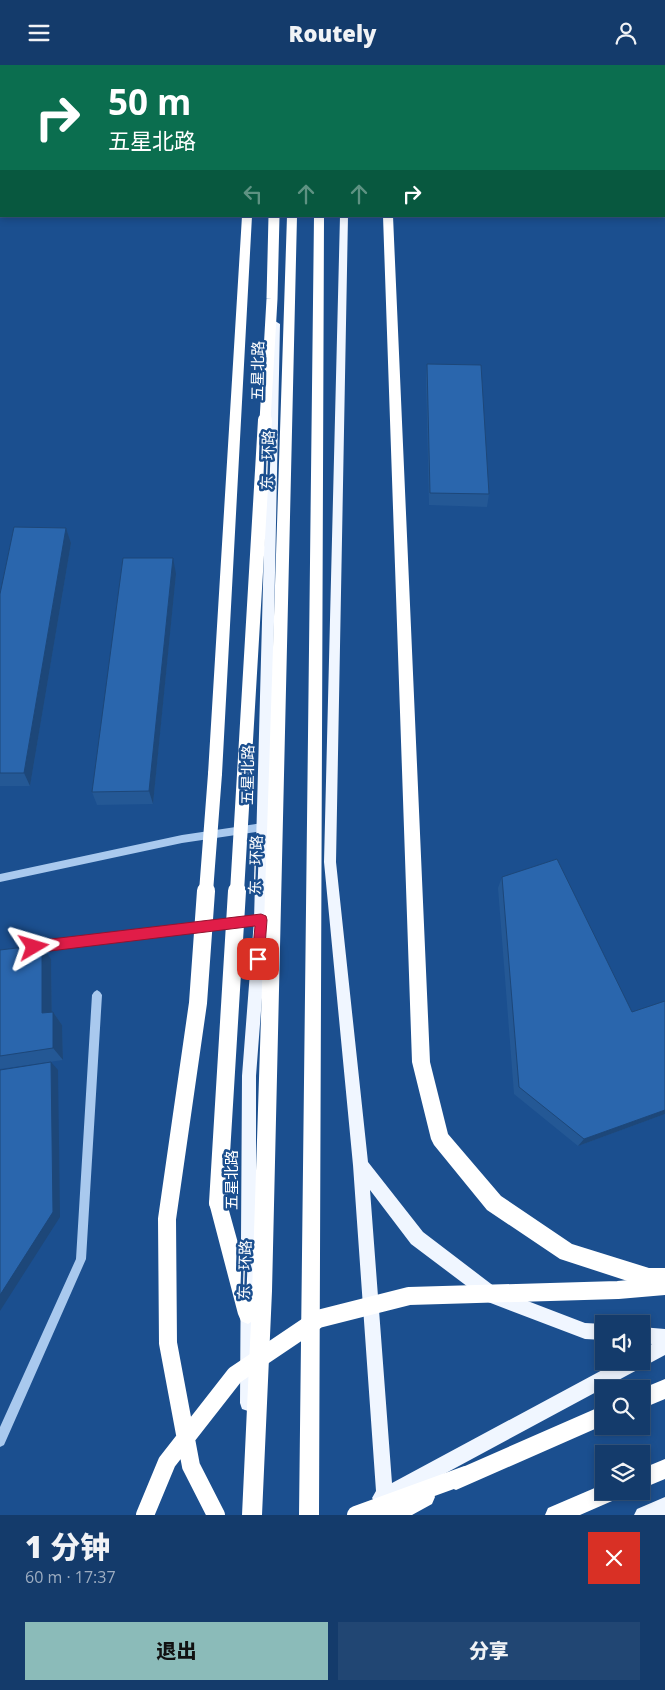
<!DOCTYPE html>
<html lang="zh">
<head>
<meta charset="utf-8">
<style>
  body { margin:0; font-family:"Open Sans","Noto Sans SC",sans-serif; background:#214673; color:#f1f3f6; height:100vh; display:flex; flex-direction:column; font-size:19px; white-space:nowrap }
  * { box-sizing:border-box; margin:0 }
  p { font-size:16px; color:#9dadc1 }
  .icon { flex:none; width:28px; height:28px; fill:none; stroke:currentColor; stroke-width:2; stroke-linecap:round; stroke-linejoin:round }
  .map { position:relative; height:1450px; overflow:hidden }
  .panel { display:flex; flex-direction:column; background:#143b6b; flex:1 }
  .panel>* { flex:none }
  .banner { position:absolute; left:0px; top:0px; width:665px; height:152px; box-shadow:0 2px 8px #0003,0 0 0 1px #33557e; background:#0b6e4f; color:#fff; overflow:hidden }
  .fabs { position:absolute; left:595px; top:1250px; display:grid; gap:10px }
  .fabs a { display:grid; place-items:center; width:55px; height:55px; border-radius:0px; background:#143b6b; box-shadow:0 2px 8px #0003,0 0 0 1px #33557e; font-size:25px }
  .pin { position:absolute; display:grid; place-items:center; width:42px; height:42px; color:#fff; margin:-21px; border-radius:10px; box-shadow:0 2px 8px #0006 }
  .me { position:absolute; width:55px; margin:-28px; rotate:83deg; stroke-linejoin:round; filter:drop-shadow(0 0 4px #0008) }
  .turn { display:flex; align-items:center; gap:18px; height:105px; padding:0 25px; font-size:22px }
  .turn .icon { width:65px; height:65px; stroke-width:2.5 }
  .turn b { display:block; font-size:35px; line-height:42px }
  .lanes { display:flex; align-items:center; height:48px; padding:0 25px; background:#0003; justify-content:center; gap:25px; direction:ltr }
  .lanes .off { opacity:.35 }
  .round { display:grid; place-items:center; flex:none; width:52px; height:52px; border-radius:0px; background:#214673 }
  .summary { display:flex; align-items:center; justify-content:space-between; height:85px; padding:0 25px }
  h1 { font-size:30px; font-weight:800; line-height:38px }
  .button { display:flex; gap:10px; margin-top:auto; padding:10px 25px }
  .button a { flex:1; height:58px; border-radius:0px; background:#8bbbb9; color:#111; font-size:20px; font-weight:800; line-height:58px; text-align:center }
  .button a+a { background:#214673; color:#f1f3f6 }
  header { display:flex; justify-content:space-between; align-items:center; height:65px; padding:0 25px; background:#143b6b; font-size:22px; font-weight:800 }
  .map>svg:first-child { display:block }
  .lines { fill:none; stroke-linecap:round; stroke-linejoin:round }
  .minor { fill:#a9c9ee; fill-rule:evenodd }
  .major { fill:#f0f6ff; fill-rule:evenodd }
  .highway { fill:#fff; fill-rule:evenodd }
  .highway-bridge-far2 { stroke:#fff; stroke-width:11 }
  .highway-bridge-far1 { stroke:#fff; stroke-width:14 }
  .highway-bridge { stroke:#fff; stroke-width:18 }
  .wall { fill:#245895 }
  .shaded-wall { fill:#1d4779 }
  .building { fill:#2a66ad; stroke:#1d4779 }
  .route { fill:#e11d48; stroke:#92132f }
  .labels { text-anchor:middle; stroke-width:5; stroke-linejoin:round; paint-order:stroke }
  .street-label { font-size:15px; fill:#fff; stroke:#1b4f8f }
</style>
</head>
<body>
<header><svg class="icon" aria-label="menu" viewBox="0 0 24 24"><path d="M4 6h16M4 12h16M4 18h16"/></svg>Routely<svg class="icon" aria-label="person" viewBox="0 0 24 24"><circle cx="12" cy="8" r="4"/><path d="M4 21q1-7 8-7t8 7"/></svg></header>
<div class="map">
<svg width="665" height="1450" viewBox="0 0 665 1450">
  <rect width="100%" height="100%" fill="#1b4f8f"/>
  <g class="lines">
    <path class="minor" d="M95,0H101V1H96Z
      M0,14H1V18H0Z
      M0,46H1V50H0Z
      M263,758L266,759L267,762L266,765L263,766L182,778L0,817V809L182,770Z
      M261,851L264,852L266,855L264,858L261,859L33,886L30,885L28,882L30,879L33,878Z
      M97,925L100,927L102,930L86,1194L4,1380L0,1382V1362L76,1194L92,930L94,927Z"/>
    <path class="major" d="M344,0H352V1H344Z
      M340,151H348L336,797L368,1097L423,1167L499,1225L585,1258L604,1259V1275L585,1274L488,1237L411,1179L370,1125L392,1418L619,1296H641V1285L652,1279L641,1278V1262L665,1264V1290L394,1436L395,1450H377V1440L372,1433L376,1426L353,1100L324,797Z
      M275,256L280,259L268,855L256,1011V1338L254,1344L248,1346L242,1344L240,1338L242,1011L254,855L270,259Z
      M665,1432V1450H634L637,1444Z"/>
    <path class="highway" d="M251,0H261V1H252Z
      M272,0H282V1H273Z
      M293,0H303V1H294Z
      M317,0H327V1H318Z
      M377,0H387V1H378Z
      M242,151H252L222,709L220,714L215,715L210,714L208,709Z
      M287,151H297L272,1226L262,1450H242L251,1257L248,1259L241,1256L238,1249L209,1138L211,1131L218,1129L225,1131L252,1229Z
      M314,151H324L319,1450H299Z
      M383,151H393L430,997L448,1069L501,1131L572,1179L649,1203H665V1223H649L560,1194L487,1145L434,1080L431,1074L412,997Z
      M665,1314V1334L641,1344V1324Z
      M604,1340V1360L456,1425L449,1422L446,1415L449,1408Z
      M665,1394V1414L641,1424V1404Z
      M604,1419V1426H622L619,1433L580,1450H545L548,1443Z
      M425,1422L432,1425L435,1432L432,1439L412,1450H380L383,1443Z"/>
    <path class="highway-bridge-far2" d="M265,356L272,234L274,151"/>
    <path class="highway-bridge-far1" d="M206,827L215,709
      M237,827L265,355"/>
    <path class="highway-bridge" d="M206,826L198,938L167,1154L168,1278L191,1401L216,1450
      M218,1138L237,826
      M145,1450L167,1397L235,1310L318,1254L409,1231L618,1225L665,1221
      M356,1450L466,1410"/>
  </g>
  <path class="wall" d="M442,0H598L597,1H442Z
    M0,64H1V95H0Z
    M427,299L489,429L487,442L429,440L426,313Z
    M66,463L71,478L30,721H0V529Z
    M176,509L153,739L97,740L92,727Z
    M502,812L632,947L665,936V1049L578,1081L514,1029L498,823Z
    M42,880L51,894L52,947H53L62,960L63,995L0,1004V885Z"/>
  <path class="shaded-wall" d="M66,463L71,478L30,721L24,708Z
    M173,493L176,509L153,739L149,726Z
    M42,880L51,894L52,962L42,948Z
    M53,947L62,960L63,995L53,983Z
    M51,997L58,1005L60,1152L0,1246V1230Z
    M665,1045V1049L578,1081L584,1074Z"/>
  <path class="building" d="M0,64H1V82H0Z
    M427,299L481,300L489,429L430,428Z
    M14,462L66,463L24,708H0V529Z
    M123,493H173L149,726L92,727Z
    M557,794L632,947L665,936V1045L584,1074L519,1022L502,812Z
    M42,880V948L53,947V983L0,991V885Z
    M51,997L53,1147L0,1230V1005Z"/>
  <path class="route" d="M261,849L266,851L267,855L264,894L263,898L258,900L254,898L252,894L255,861L34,888L29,886L27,882L29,878L34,876Z"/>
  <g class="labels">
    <g class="street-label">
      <text transform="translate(258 306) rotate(-89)" y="5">五星北路</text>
      <text transform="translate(268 395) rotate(-88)" y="5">东一环路</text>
      <text transform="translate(248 710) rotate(-89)" y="5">五星北路</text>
      <text transform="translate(256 800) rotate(-88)" y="5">东一环路</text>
      <text transform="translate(232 1115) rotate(-90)" y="5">五星北路</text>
      <text transform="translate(245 1205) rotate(-88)" y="5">东一环路</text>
    </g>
  </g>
</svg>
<div class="fabs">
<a><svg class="icon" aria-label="sound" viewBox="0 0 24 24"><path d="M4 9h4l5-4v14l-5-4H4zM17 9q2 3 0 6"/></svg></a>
<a><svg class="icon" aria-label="search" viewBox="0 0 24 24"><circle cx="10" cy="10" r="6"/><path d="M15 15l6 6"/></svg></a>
<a><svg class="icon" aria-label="layers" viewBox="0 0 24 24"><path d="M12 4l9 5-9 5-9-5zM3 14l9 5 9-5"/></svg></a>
</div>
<div class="pin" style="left:258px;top:894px;background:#d93025"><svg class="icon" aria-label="arrive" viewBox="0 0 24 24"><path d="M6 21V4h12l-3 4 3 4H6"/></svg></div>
<svg class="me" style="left:34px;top:882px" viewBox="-20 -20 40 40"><path d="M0-17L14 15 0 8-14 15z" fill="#e11d48" stroke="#fff" stroke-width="4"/></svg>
<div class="banner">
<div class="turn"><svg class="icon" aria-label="right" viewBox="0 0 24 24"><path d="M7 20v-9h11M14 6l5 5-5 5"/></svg><div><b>50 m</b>五星北路</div></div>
<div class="lanes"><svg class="icon off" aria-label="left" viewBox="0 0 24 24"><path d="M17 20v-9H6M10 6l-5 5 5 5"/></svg><svg class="icon off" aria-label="ahead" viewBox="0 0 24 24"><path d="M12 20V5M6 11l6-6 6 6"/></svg><svg class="icon off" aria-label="ahead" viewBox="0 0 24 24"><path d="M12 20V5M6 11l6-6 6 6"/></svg><svg class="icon" aria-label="right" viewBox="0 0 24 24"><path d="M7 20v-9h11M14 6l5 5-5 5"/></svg></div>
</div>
</div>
<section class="panel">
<div class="summary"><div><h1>1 分钟</h1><p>60 m · 17:37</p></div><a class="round" style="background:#d93025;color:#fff"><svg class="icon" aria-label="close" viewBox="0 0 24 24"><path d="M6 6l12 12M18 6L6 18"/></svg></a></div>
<div class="button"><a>退出</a><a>分享</a></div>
</section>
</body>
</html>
